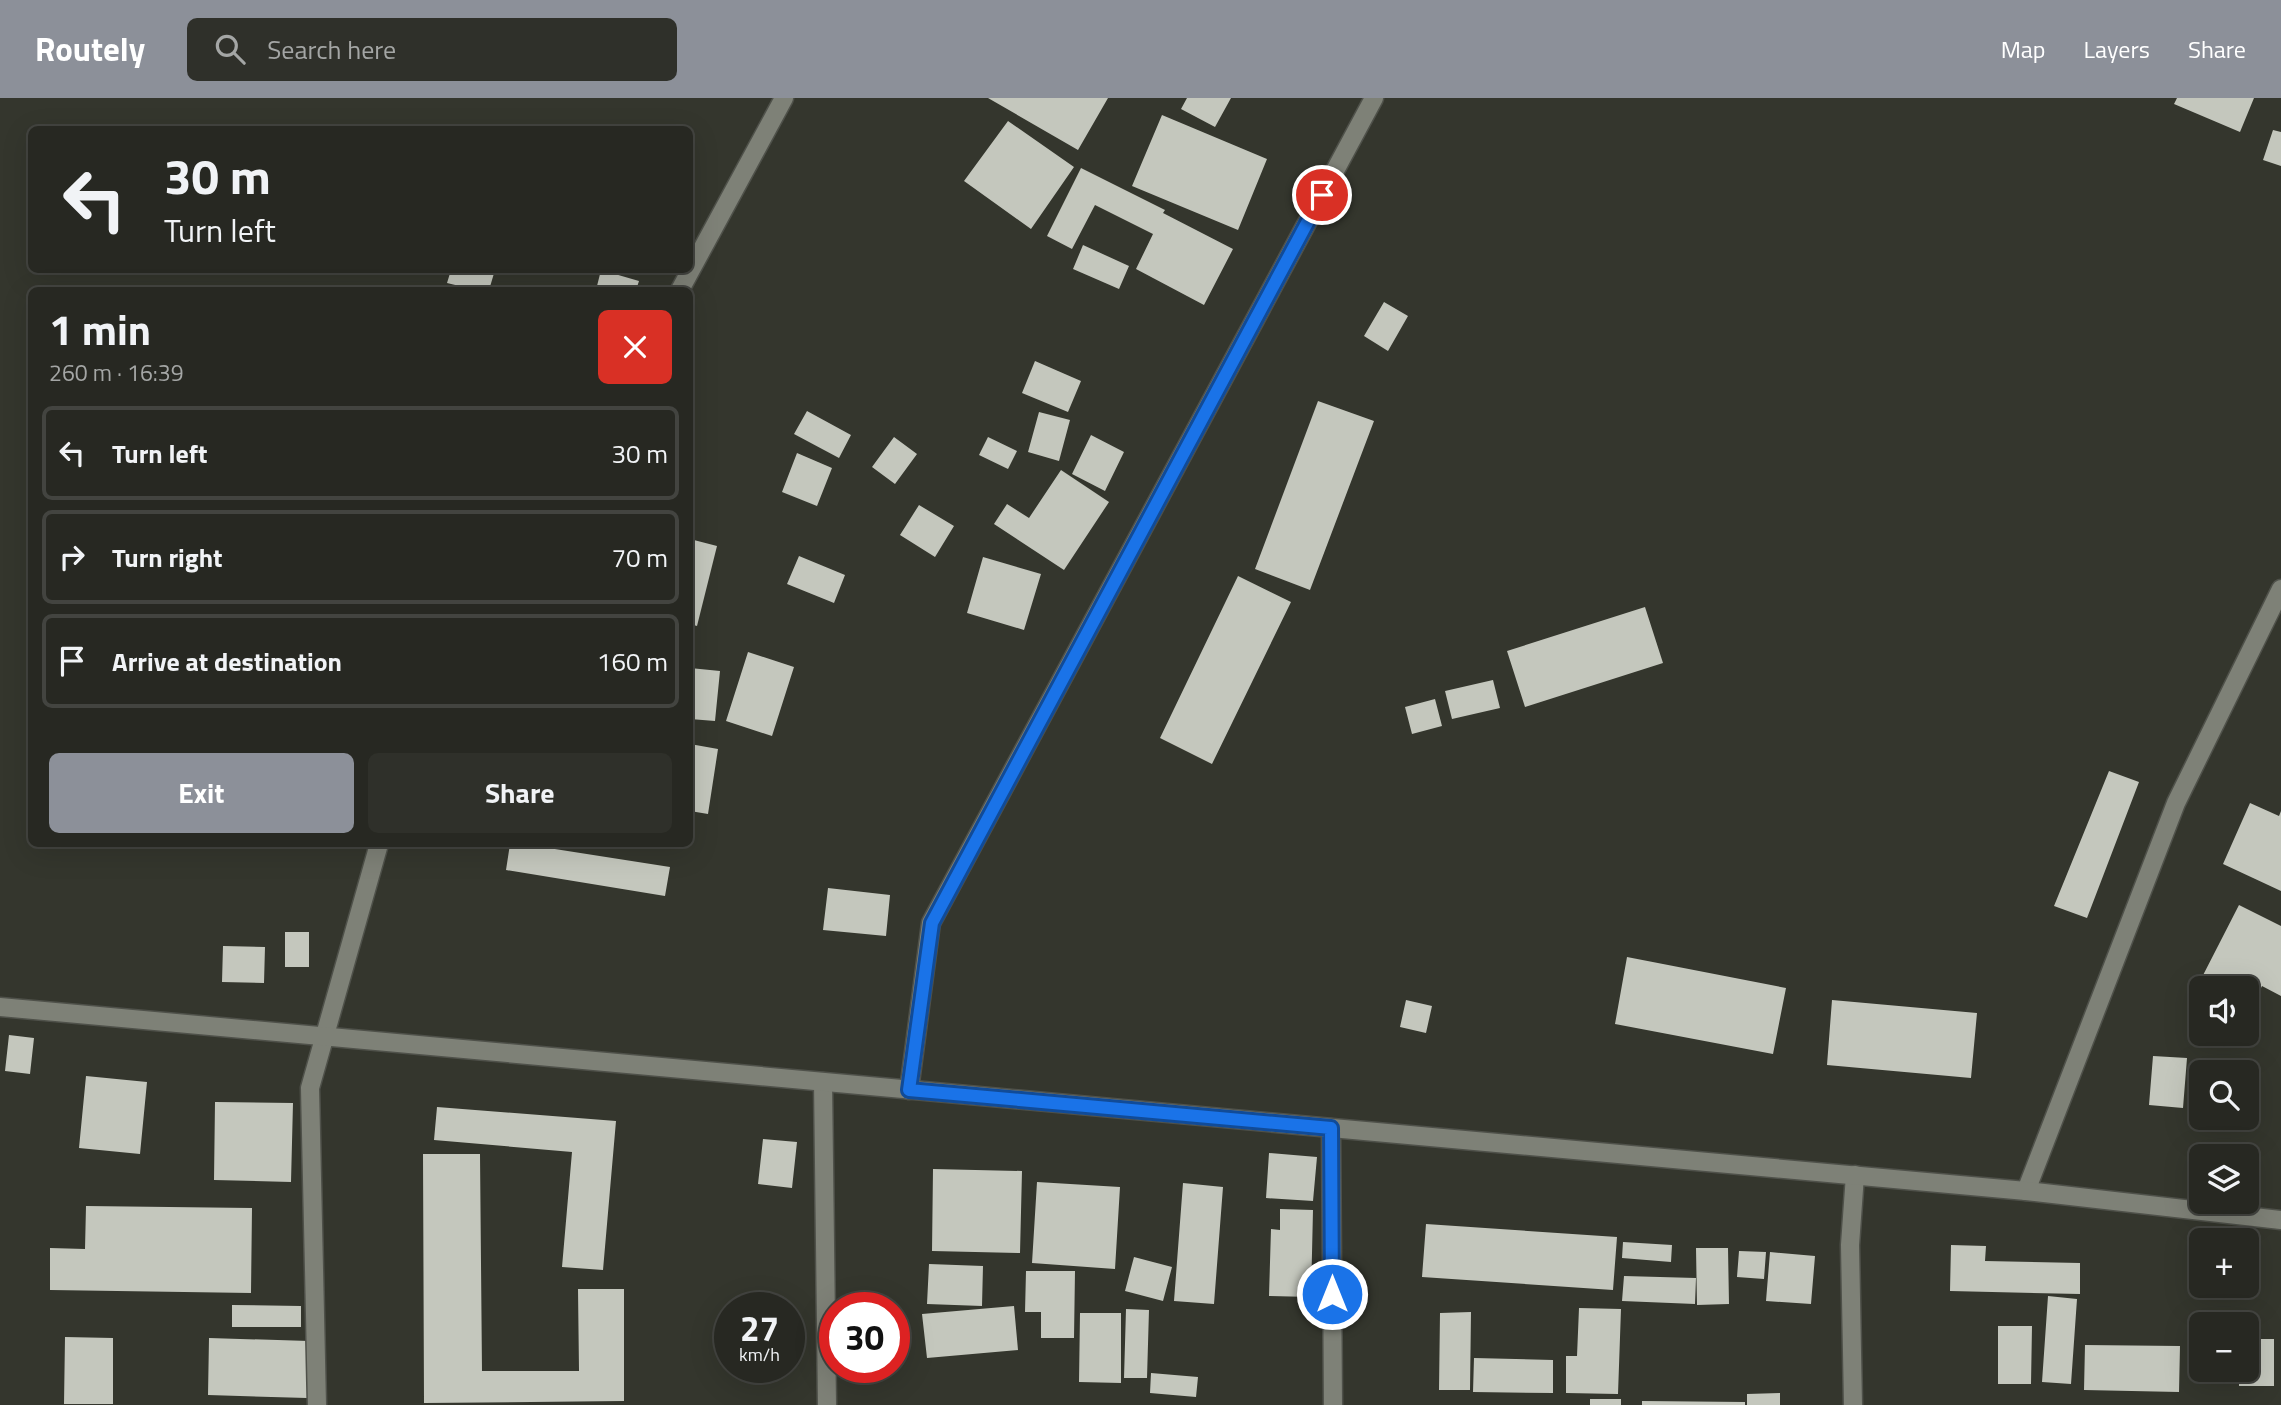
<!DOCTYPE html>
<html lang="en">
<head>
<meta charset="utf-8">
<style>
  body { margin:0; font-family:"Titillium Web",sans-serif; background:#2f302a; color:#f1f3f6; height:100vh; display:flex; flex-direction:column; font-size:26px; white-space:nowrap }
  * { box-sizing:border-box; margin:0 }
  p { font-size:23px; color:#a4a6a5 }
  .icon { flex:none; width:38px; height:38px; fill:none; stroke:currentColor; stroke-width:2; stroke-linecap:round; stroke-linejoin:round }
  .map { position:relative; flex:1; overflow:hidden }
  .details { position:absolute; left:28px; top:189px; width:665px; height:560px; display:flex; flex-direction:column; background:#272822; border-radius:10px; box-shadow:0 7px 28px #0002,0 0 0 2px #434440 }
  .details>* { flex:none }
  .top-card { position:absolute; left:28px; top:28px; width:665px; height:147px; border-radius:10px; box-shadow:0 7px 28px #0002,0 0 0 2px #434440; background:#272822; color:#f1f3f6; overflow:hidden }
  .tools { position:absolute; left:2189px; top:878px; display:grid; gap:14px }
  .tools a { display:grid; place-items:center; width:70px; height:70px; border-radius:10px; background:#272822; box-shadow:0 7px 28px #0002,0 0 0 2px #434440; font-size:35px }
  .speed { position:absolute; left:714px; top:1194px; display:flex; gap:14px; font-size:35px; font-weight:700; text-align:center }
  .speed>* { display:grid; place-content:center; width:91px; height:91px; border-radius:50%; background:#272822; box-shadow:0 7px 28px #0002,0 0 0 2px #434440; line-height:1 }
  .speed small { font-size:18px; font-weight:400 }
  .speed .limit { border:10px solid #d22; background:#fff; color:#111 }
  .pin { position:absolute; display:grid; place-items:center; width:60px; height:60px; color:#fff; margin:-30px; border:4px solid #fff; border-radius:50%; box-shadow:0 2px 7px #0007 }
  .me { position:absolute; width:77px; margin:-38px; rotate:0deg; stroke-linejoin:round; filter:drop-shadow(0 0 5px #0008) }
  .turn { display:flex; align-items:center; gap:24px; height:147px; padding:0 21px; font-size:32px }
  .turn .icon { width:91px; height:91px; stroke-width:2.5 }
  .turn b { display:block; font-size:49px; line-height:60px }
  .round { display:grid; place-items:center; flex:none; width:74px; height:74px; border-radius:10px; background:#2f302a }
  .overview { display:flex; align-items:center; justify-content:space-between; height:119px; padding:0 21px }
  h1 { font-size:42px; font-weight:700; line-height:52px }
  .primary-button { display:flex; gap:14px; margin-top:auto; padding:14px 21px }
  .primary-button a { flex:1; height:80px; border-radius:10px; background:#8c9099; color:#fff; font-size:28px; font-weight:700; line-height:80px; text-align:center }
  .primary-button a+a { background:#2f302a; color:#f1f3f6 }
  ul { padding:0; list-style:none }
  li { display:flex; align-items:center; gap:21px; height:94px; margin:0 14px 10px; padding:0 7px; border:4px solid #434440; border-radius:10px }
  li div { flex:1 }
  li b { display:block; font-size:26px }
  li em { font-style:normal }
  header { display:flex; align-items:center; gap:42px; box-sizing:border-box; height:98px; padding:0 35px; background:#8c9099; color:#fff }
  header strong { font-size:33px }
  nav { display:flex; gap:38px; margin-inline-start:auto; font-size:24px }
  .search { width:490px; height:63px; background:#2f302a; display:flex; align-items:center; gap:18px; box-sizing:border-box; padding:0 24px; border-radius:10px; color:#a4a6a5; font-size:26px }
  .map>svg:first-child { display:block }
  .building { fill:#c4c7bd }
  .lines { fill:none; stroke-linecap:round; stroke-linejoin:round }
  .street-casing { stroke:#4f514a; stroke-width:21 }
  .secondary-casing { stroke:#4f514a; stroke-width:21 }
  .street { stroke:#7e8177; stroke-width:18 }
  .secondary { stroke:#7e8177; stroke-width:18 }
  .route-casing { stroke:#114b97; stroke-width:18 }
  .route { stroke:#1a73e8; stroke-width:12 }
</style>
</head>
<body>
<header>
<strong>Routely</strong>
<div class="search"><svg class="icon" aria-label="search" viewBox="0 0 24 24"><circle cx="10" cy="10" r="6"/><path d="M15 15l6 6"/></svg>Search here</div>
<nav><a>Map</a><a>Layers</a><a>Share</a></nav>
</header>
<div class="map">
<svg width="2281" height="1307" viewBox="0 0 2281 1307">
  <rect width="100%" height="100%" fill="#34362d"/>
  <path class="building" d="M988,0H1108L1078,52Z
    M1187,0H1231L1215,29L1181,11Z
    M2177,0H2254L2240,34L2174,6Z
    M1162,17L1267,61L1238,132L1132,88Z
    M1008,23L1074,69L1031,131L964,83Z
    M2273,32L2281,34V68L2263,62Z
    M1081,70L1165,112L1163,115L1233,151L1204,207L1136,171L1153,136L1095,107L1072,151L1047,138Z
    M1083,147L1129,168L1119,191L1073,171Z
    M451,172H495L489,192H476L447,185Z
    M601,172L639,183L636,192H596Z
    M1384,204L1408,218L1388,253L1364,238Z
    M1035,263L1081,283L1068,314L1022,295Z
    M1318,303L1374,323L1310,492L1255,471Z
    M807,313L851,337L839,360L794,336Z
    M1039,314L1070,322L1059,363L1028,354Z
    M1091,337L1124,354L1105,393L1072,376Z
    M894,339L917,356L895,386L872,369Z
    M988,339L1017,353L1008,371L979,357Z
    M797,355L832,370L817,408L782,394Z
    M1061,372L1109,404L1064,472L994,426L1007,406L1029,420Z
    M919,407L954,428L935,459L900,437Z
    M690,441L717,448L697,528L690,526Z
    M799,458L845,477L834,505L787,486Z
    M983,459L1041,476L1024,532L967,515Z
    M1238,478L1291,504L1212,666L1160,640Z
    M1645,509L1663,565L1525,609L1507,553Z
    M748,554L794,569L772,638L726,623Z
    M690,570L720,573L715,623L690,621Z
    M1493,582L1500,610L1452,621L1445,593Z
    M1435,601L1442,628L1412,636L1405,609Z
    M690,646L718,651L708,716L690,713Z
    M2109,673L2139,684L2087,820L2054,808Z
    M2250,705L2279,718L2281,713V793L2223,766Z
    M510,746H543L542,749L670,769L665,798L506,772Z
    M828,790L890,797L886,838L823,832Z
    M2239,807L2281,828V898L2262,888L2249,913L2247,912V891H2205L2198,887Z
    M285,834H309V869H285Z
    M223,848L265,849L264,885L222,884Z
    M1627,859L1786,890L1773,956L1615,926Z
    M1406,902L1432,908L1426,935L1400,929Z
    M1832,902L1977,915L1971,980L1827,967Z
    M9,937L34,940L30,976L5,973Z
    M2153,958L2187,960L2183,1010L2149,1007Z
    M86,978L147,984L140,1056L79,1050Z
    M215,1004L293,1005L291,1084L214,1082Z
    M437,1009L616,1023L603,1172L562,1169L572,1054L434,1042Z
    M763,1041L797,1044L792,1090L758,1086Z
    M1269,1055L1317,1059L1313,1103L1266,1100Z
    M423,1056H480L482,1273H579L578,1191H624V1303L424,1305Z
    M933,1071L1022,1073L1020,1155L932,1153Z
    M1037,1084L1120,1089L1115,1171L1032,1165Z
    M1183,1085L1223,1089L1214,1206L1174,1203Z
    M86,1108L252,1110L251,1195L50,1192V1150L85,1151Z
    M1280,1111L1313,1112L1311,1199L1269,1198L1271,1131L1280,1132Z
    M1426,1126L1617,1139L1613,1192L1422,1179Z
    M1623,1144L1672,1147L1671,1164L1622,1160Z
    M1951,1147L1986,1148L1985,1163L2080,1165V1196L1950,1193Z
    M1696,1150H1728L1729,1206L1697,1207Z
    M1739,1153L1766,1154L1764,1181L1737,1179Z
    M1770,1154L1815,1158L1811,1206L1766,1203Z
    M1134,1159L1172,1169L1163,1203L1125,1193Z
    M929,1166L983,1168L982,1208L927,1206Z
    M1026,1173H1075L1074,1240H1041V1214H1025Z
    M1624,1178L1696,1180L1695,1206L1622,1203Z
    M2048,1198L2077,1201L2071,1286L2042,1284Z
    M232,1207L301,1208V1229H232Z
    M1014,1208L1018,1252L927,1260L922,1216Z
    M1579,1210L1621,1211L1618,1296L1566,1295V1258H1577Z
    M1126,1211L1149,1212L1147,1280H1124Z
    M1471,1214L1470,1292H1439L1440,1215Z
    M1080,1215H1121V1285L1079,1284Z
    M1998,1228H2032L2031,1286H1998Z
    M65,1239L113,1240V1306H64Z
    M209,1240L309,1243L307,1300L208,1297Z
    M2247,1241H2274V1288H2239V1272H2247Z
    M2085,1247L2180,1248L2179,1294L2084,1292Z
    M1474,1260L1553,1262V1295L1473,1294Z
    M1151,1275L1198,1279L1196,1299L1150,1295Z
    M1780,1295V1307H1747V1296Z
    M1590,1301H1621V1307H1590Z
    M1642,1303L1745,1304V1307H1642Z"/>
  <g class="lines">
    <g class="street-casing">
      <path id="street" d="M680,192L784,0
        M823,984L827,1307
        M909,992L931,825L1374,0
        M1331,1030L1333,1307
        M2026,1093L2176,705L2281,491
        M317,1307L310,990L379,746
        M1853,1307L1850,1147L1855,1077"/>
    </g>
    <g class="secondary-casing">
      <path id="secondary" d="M0,909L2026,1093L2281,1122"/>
    </g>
    <use href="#street" class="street"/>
    <use href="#secondary" class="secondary"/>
  </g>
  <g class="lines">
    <g class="route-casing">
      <path id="route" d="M1322,97L932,825L909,992L1331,1030L1332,1196"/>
    </g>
    <use href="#route" class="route"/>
  </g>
</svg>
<div class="tools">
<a><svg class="icon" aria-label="sound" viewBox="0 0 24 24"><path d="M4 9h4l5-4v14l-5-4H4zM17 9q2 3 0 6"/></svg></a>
<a><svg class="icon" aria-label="search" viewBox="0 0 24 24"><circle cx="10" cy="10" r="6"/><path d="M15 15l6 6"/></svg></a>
<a><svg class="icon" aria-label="layers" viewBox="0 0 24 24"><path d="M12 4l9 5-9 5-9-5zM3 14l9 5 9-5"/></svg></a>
<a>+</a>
<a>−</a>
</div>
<div class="speed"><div>27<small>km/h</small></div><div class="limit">30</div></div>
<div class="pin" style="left:1322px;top:97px;background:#d93025"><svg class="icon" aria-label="arrive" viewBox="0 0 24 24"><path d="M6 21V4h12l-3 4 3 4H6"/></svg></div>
<svg class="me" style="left:1332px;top:1196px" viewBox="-20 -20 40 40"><circle r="17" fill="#1a73e8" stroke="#fff" stroke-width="3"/><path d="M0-11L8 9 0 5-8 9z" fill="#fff"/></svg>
<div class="top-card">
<div class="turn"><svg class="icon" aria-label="left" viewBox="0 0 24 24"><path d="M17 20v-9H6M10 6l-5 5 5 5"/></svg><div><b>30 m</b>Turn left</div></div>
</div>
<section class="details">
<div class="overview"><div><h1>1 min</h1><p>260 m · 16:39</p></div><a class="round" style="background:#d93025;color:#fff"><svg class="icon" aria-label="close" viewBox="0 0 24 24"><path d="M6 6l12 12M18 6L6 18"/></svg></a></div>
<ul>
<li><svg class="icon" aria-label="left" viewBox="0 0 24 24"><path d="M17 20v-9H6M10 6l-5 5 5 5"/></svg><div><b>Turn left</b></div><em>30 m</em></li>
<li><svg class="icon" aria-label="right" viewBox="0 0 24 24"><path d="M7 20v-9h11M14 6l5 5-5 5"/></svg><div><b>Turn right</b></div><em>70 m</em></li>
<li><svg class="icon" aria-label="arrive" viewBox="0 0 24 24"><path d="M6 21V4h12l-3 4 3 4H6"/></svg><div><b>Arrive at destination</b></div><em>160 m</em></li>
</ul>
<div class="primary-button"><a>Exit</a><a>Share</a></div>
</section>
</div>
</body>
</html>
